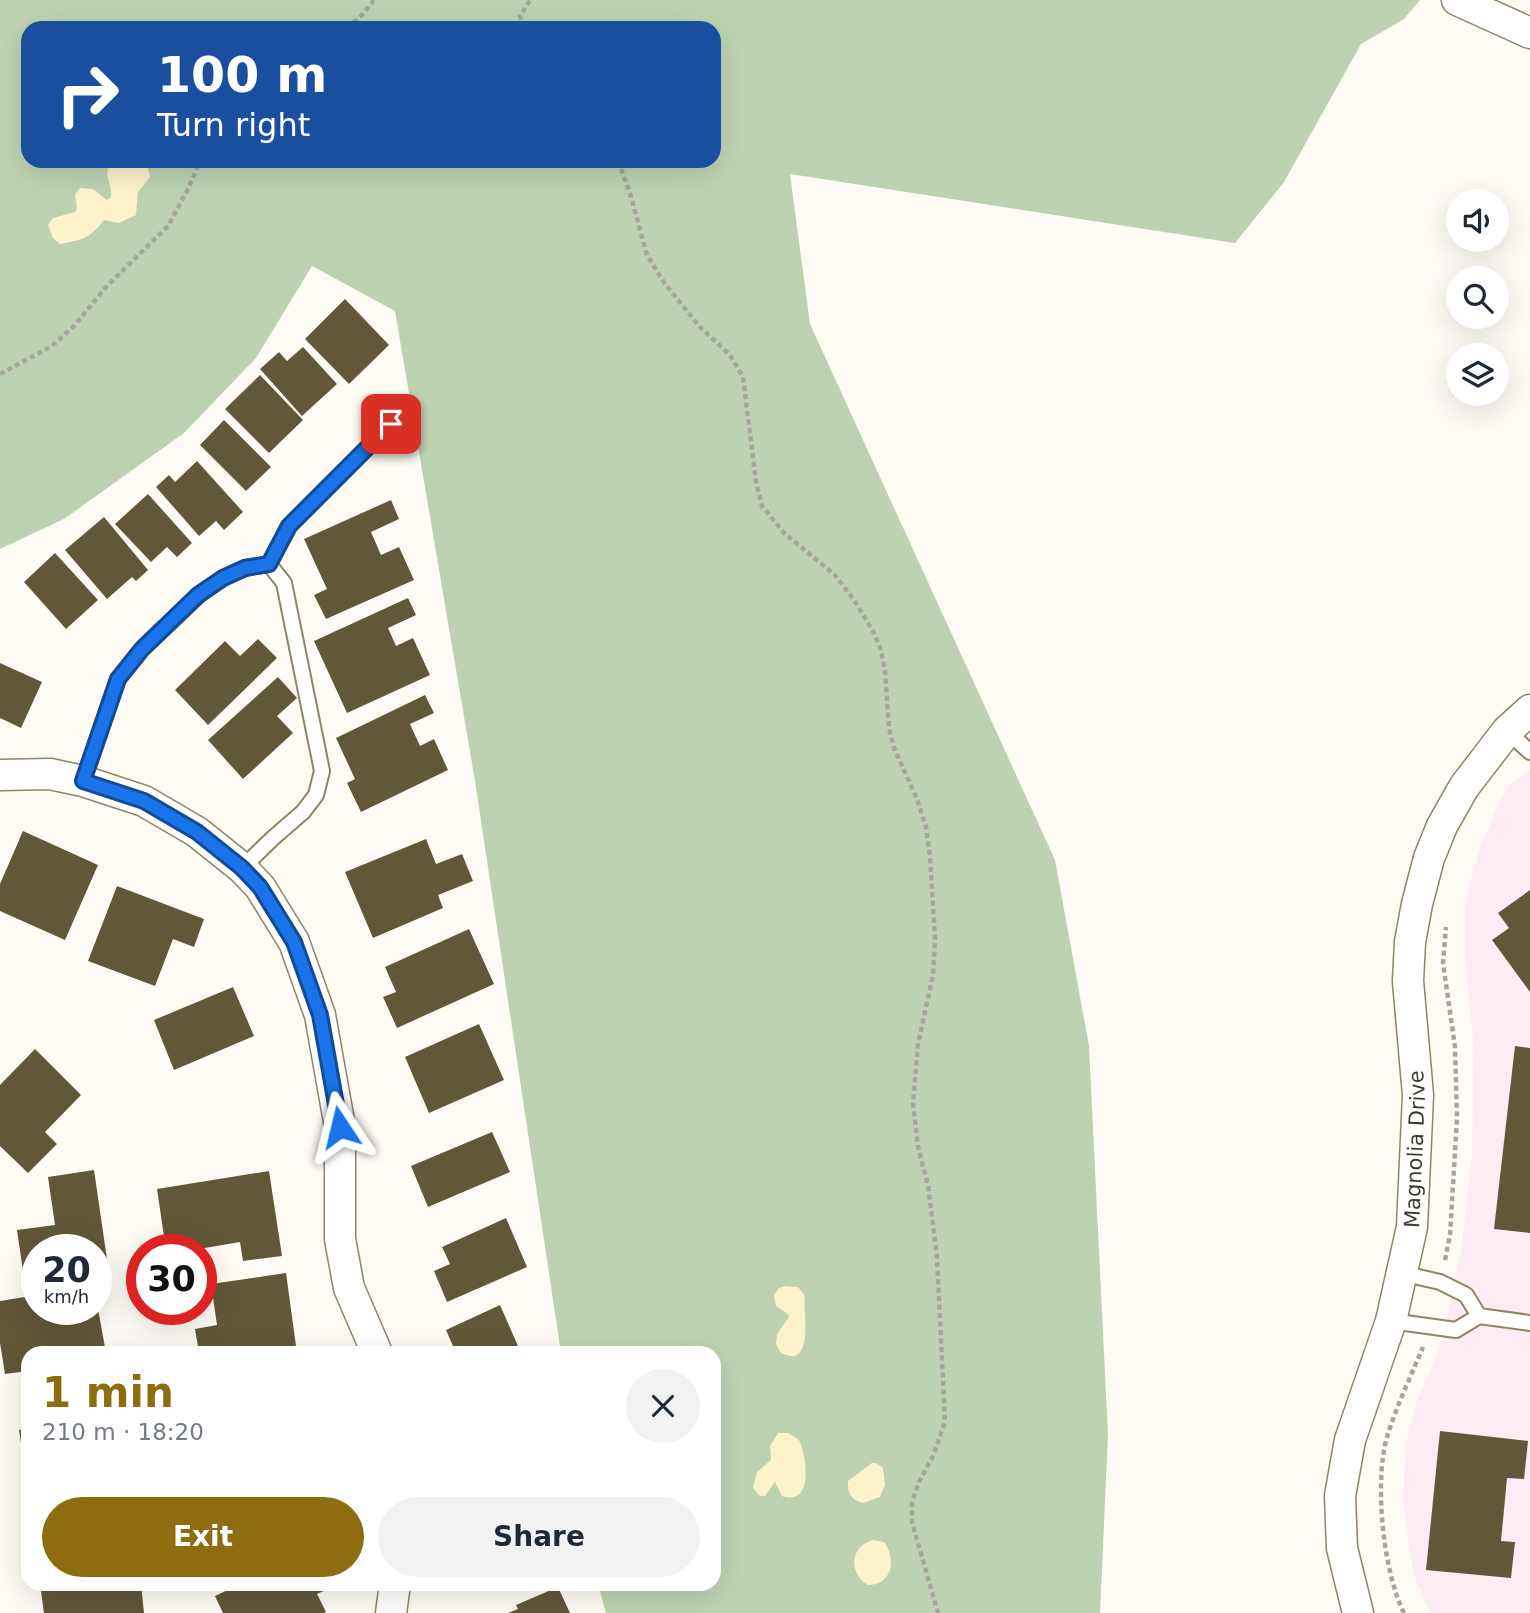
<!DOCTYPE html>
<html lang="en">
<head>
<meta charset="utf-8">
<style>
  body { margin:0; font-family:"DejaVu Sans",sans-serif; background:#f2f2f3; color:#1f2937; height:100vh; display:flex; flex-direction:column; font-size:26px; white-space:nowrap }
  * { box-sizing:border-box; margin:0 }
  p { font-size:23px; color:#747a83 }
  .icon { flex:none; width:38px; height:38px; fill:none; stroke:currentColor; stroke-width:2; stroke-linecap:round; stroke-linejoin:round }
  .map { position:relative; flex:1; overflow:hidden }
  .side { position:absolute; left:21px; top:1346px; width:700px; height:245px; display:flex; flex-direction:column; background:#fff; border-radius:21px; box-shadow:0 7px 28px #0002 }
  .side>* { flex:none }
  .top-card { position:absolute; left:21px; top:21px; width:700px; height:147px; border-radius:21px; box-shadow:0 7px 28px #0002; background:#1a4fa0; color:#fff; overflow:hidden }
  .fabs { position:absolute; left:1446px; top:189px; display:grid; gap:14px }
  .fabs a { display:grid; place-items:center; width:63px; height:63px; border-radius:50%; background:#fff; box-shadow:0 7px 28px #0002; font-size:35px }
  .speed { position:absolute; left:21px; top:1234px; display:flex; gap:14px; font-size:35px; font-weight:700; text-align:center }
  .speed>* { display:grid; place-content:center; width:91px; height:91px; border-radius:50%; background:#fff; box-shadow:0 7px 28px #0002; line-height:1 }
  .speed small { font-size:18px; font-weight:400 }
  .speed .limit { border:10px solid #d22; background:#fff; color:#111 }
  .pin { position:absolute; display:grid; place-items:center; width:60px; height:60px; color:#fff; margin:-30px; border-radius:14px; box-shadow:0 4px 10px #0006 }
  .me { position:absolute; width:77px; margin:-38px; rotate:350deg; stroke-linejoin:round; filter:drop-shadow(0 0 5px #0008) }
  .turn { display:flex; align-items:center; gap:24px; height:147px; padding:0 21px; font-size:32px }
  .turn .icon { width:91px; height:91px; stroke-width:2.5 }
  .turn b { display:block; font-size:49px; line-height:60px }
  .round { display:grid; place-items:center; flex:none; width:74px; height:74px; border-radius:37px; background:#f2f2f3 }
  .summary { display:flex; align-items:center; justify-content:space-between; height:119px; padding:0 21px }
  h1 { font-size:42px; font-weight:600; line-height:52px; color:#8e6d11 }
  .cta { display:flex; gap:14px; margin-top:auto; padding:14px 21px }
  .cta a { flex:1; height:80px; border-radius:42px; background:#8e6d11; color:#fff; font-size:28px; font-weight:600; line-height:80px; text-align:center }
  .cta a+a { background:#f2f2f3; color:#1f2937 }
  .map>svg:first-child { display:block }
  .commercial { fill:#ffebf4 }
  .green { fill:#bed2b1; fill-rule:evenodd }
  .sand { fill:#fcf2cc }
  .building { fill:#615839 }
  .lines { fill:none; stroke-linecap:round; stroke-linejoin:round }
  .service-casing { stroke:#8f8565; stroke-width:18 }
  .minor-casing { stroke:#8f8565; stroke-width:33 }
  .path { stroke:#a8a59b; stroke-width:4.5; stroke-dasharray:5 3.5; stroke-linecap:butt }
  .service { stroke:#fff; stroke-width:14 }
  .minor { stroke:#fff; stroke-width:30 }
  .route-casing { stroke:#114b97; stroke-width:18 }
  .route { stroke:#1a73e8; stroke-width:12 }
  .labels { text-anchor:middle; stroke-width:7; stroke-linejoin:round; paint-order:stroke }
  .street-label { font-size:21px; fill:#3d392b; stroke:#fff }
</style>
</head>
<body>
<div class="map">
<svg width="1530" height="1613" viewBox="0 0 1530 1613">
  <rect width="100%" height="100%" fill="#fdfbf4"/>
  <path class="commercial" d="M1530,770V1613H1430L1413,1573L1403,1501L1406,1443L1415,1406L1443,1340L1462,1245L1472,1154L1474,1047L1465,958V903L1480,847L1506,788Z"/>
  <path class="green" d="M0,0H1420L1404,19L1361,44L1284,182L1235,243L790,174L810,324L1055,860L1089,1046L1108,1435L1100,1613H606L598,1584H714V1353H561L475,781L395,311L312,266L256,358L184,433L64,519L0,549ZM28,28H714V161H28Z"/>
  <path class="sand" d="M114,161H141C147,164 149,171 150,177L138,192L136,215L119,223L104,220C90,238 83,240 60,244L53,238L48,225L53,218L75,212L77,209L75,194L80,188L93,189L107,200L111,197C113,183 100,173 114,161Z
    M785,1286L798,1287L805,1296C802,1310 816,1370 781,1353L776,1344L777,1334L789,1317L788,1314L776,1306L774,1295L779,1288Z
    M778,1433H788L799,1440C807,1456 814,1507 782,1496L775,1482L765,1496H760L753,1488L757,1472L771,1460L770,1446Z
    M872,1463H876L883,1468L885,1485L880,1497L863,1503C851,1500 847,1493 848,1481Z
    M873,1540L884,1542C897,1559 892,1585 868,1585C848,1573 850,1546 873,1540Z"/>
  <path class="building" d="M345,299L389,345L349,384L305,339Z
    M303,347L337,384L302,416L260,369L279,352L287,361Z
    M260,375L303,420L269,453L225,409Z
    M224,420L271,467L246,491L200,445Z
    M197,461L243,512L224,530L216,521L199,536L156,487L169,475L175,482Z
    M148,494L192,543L177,557L167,547L151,562L115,524Z
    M391,500L399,519L371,532L381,555L399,547L414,580L326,619L314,595L327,589L304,539Z
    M104,517L148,570L136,581L132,577L107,599L65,550Z
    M55,553L98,600L66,629L24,582Z
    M408,598L416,615L388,628L396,646L413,638L430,675L347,713L314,641Z
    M258,639L277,658L208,725L175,690L225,641L240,656Z
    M0,663L42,682L21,728L0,718Z
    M278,677L297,698L277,716L293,733L243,779L208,740Z
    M425,695L434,713L410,724L420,746L434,739L448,770L361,812L347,783L355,779L336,738Z
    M23,831L98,865L65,940L0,911V884Z
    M426,839L436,864L462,854L473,881L438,895L443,908L373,938L345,872Z
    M117,886L204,919L194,947L173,939L155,986L88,961Z
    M1530,890V992L1492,940L1509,928L1498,913Z
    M469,929L494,984L397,1028L383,997L396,992L385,967Z
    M233,987L254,1036L174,1070L154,1020Z
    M479,1024L504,1080L429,1113L405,1057Z
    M1515,1046L1530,1048V1233L1494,1229Z
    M35,1049L81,1095L45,1132L57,1144L28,1173L0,1146V1085Z
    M492,1132L510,1172L428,1207L411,1166Z
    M94,1170L108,1266L96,1267V1250H37V1276L24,1278L17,1230L55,1225L48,1177Z
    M269,1171L282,1256L243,1261L240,1242L193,1250H166L157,1189Z
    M506,1218L527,1267L447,1302L434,1271L450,1264L442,1247Z
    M286,1273L296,1346L247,1353H199L195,1329L217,1325L211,1284Z
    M37,1295V1309H98L106,1353H28V1371L5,1374L0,1343V1301Z
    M500,1305L521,1353H456L446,1330Z
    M28,1429V1448L22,1449L19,1430Z
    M1440,1431L1528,1441L1524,1479L1507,1478L1501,1541L1515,1542L1511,1578L1426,1570Z
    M40,1584H141L144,1613H44Z
    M241,1584H339L317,1594L326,1612L324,1613H223L215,1596Z
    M558,1587L570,1613H508L518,1609L516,1605Z"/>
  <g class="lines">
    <g class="service-casing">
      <path id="service" d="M269,564L289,526L391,424
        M1507,731L1530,752
        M83,781L118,679L142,649L199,595L223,578L245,568L269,564L284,583L322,771L316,795L303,812L273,838L242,868
        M1401,1273L1440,1282L1466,1295L1479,1316L1530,1323
        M1391,1321L1456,1330L1479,1316"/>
    </g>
    <g class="minor-casing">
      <g id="minor">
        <path d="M1457,0L1530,33"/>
        <path d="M0,775L50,774L83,781L144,801L197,832L242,868L260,887L294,942L320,1015L340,1127V1239L349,1288L377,1353"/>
        <path d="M391,1613L395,1584"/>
        <path id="s1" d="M1358,1613L1342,1548L1340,1496L1350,1440L1391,1321L1412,1227L1418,1095L1408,981L1410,942L1417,904L1429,858L1442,826L1464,787L1507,731L1530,710"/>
      </g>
    </g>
    <path class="path" d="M347,28L361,16L374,0
      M523,28L520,16L530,0
      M618,161L630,193L647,255L665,284L700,327L730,355L743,377L756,482L762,506L784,533L835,575L854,600L873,631L881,650L885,671L889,728L894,748L917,799L926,827L930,856L935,939L933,975L918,1044L913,1103L918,1147L928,1185L937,1257L945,1422L933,1456L919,1482L912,1502V1522L938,1613
      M0,374L52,346L74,326L107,286L168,226L189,187L200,161
      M1445,1260L1450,1235L1457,1118L1455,1047L1443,963L1446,927
      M1404,1613C1383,1571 1374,1482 1387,1437C1396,1407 1411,1376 1423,1347"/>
    <use href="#service" class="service"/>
    <use href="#minor" class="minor"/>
  </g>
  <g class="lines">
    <g class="route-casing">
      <path id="route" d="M340,1127L320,1015L294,942L260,887L242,868L197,832L144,801L83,781L118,679L142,649L198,595L223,578L245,568L269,564L289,526L391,424"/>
    </g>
    <use href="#route" class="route"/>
  </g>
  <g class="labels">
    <g class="street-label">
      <text dy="7" stroke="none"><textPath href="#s1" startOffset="476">Magnolia Drive</textPath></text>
    </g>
  </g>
</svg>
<div class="fabs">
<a><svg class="icon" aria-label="sound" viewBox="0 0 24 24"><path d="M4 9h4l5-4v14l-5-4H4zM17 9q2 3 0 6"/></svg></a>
<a><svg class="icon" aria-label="search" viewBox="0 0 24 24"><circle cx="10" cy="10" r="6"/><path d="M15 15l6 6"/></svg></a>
<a><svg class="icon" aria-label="layers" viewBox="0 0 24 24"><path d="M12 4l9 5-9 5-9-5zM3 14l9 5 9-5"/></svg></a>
</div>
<div class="speed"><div>20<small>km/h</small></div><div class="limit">30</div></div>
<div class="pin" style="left:391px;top:424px;background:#d93025"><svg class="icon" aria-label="arrive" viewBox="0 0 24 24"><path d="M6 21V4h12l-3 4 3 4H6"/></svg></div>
<svg class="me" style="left:340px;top:1127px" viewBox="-20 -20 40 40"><path d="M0-17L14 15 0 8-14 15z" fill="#1a73e8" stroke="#fff" stroke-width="4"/></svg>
<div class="top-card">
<div class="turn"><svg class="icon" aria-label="right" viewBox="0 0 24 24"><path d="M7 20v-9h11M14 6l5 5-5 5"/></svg><div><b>100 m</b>Turn right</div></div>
</div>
<section class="side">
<div class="summary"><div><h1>1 min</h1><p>210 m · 18:20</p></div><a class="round"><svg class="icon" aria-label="close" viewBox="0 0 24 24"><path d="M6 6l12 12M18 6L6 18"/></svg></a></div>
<div class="cta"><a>Exit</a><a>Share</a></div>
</section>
</div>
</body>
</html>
